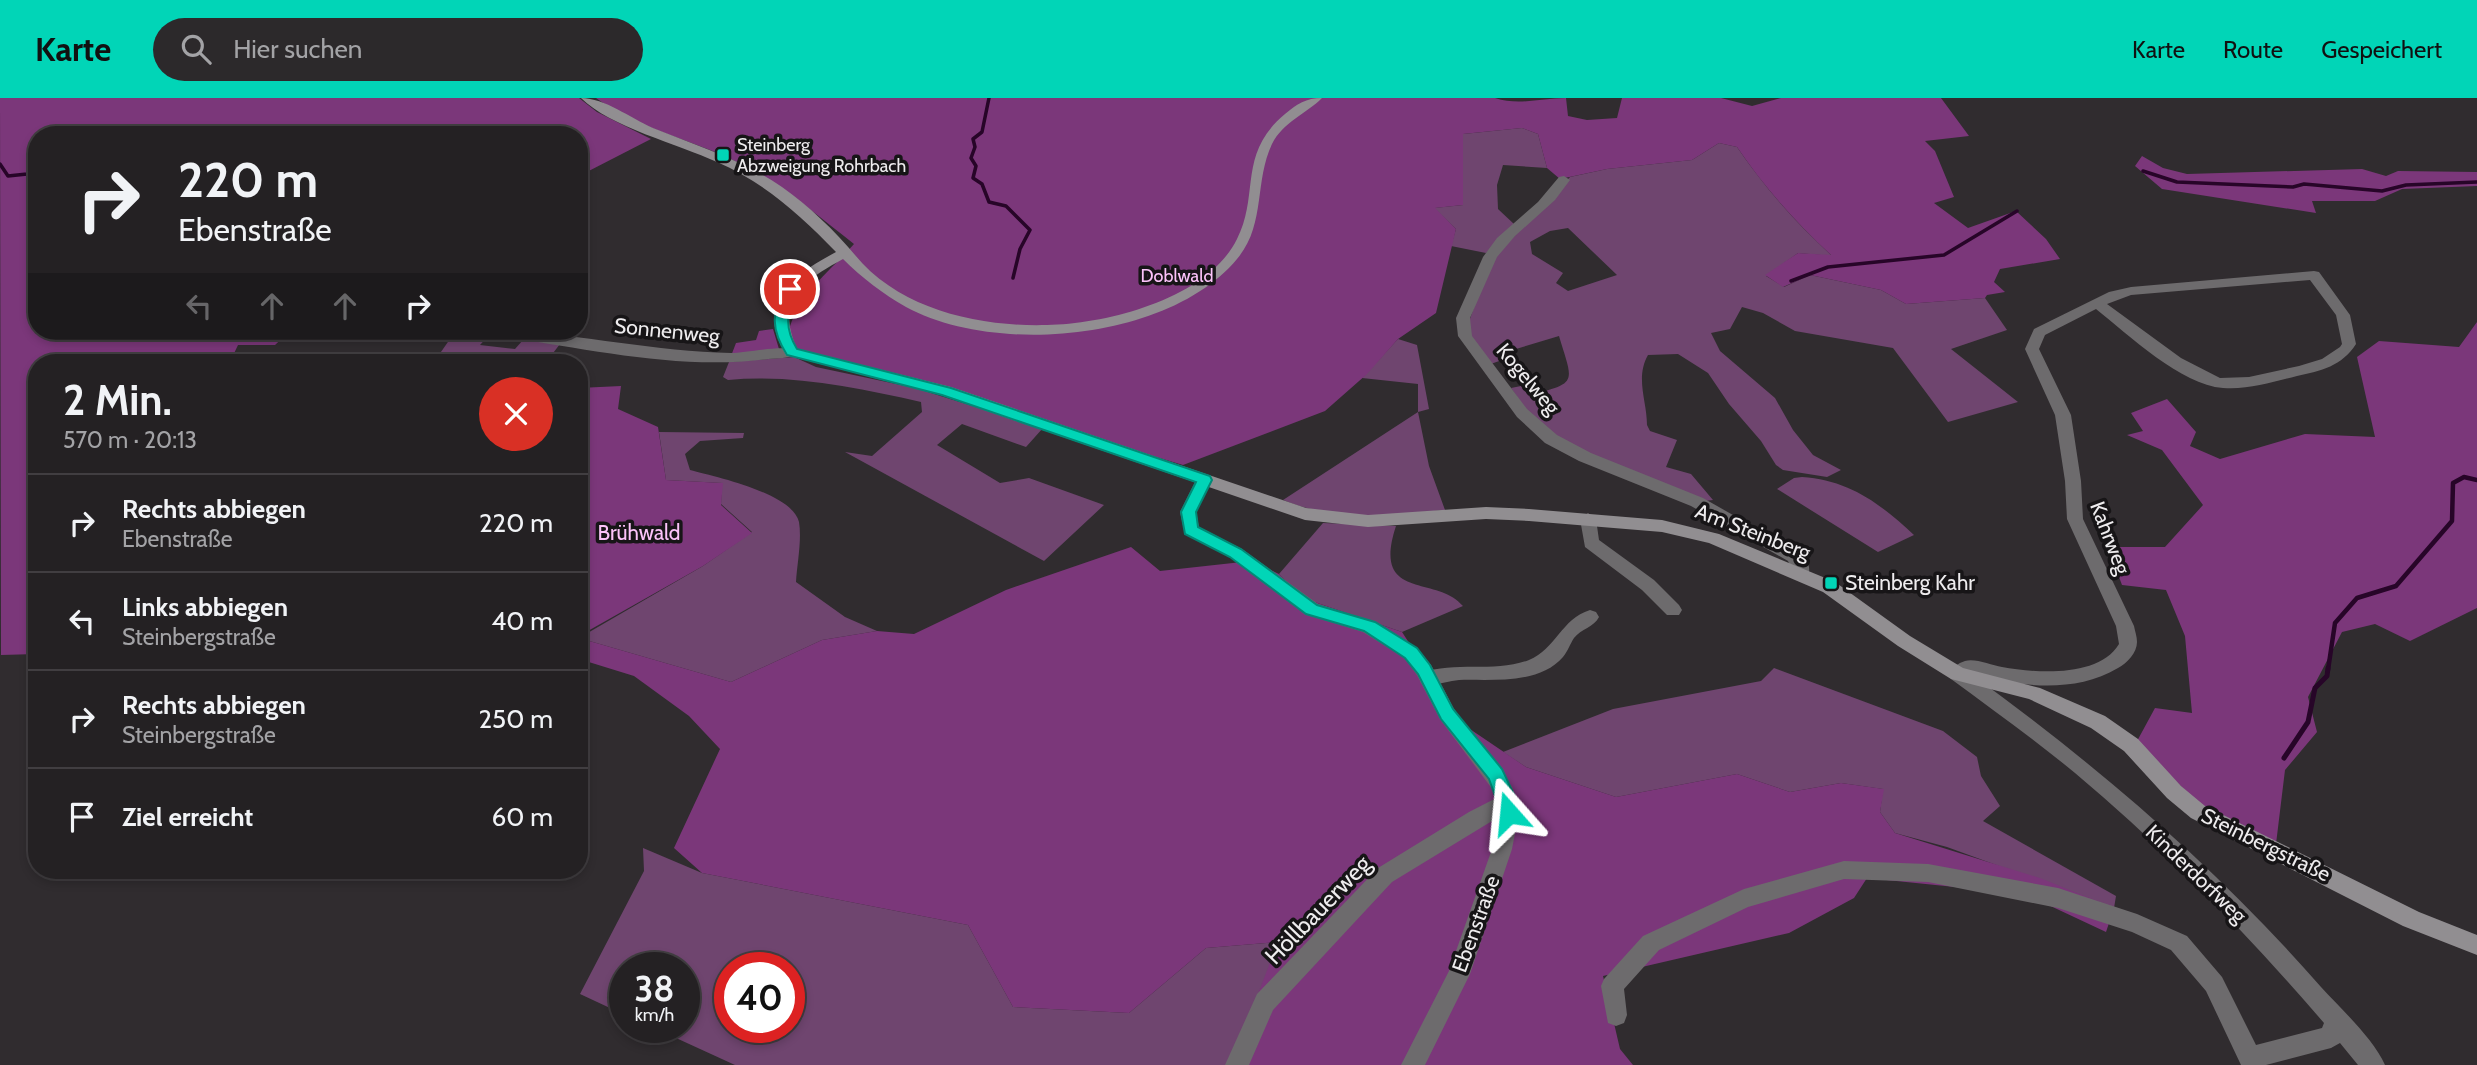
<!DOCTYPE html>
<html lang="de">
<head>
<meta charset="utf-8">
<style>
  body { margin:0; font-family:Cabin,sans-serif; background:#2c292b; color:#f1f3f6; height:100vh; display:flex; flex-direction:column; font-size:26px; white-space:nowrap }
  * { box-sizing:border-box; margin:0 }
  p { font-size:23px; color:#a3a3a6 }
  .icon { flex:none; width:38px; height:38px; fill:none; stroke:currentColor; stroke-width:2; stroke-linecap:round; stroke-linejoin:round }
  .map { position:relative; flex:1; overflow:hidden }
  .side { position:absolute; left:28px; top:256px; width:560px; height:525px; display:flex; flex-direction:column; background:#242123; border-radius:28px; box-shadow:0 4px 10px #0003,0 0 0 2px #413e41 }
  .side>* { flex:none }
  .hud { position:absolute; left:28px; top:28px; width:560px; height:214px; border-radius:28px; box-shadow:0 4px 10px #0003,0 0 0 2px #413e41; background:#242123; color:#f1f3f6; overflow:hidden }
  .speed { position:absolute; left:609px; top:854px; display:flex; gap:14px; font-size:35px; font-weight:700; text-align:center }
  .speed>* { display:grid; place-content:center; width:91px; height:91px; border-radius:50%; background:#242123; box-shadow:0 4px 10px #0003,0 0 0 2px #413e41; line-height:1 }
  .speed small { font-size:18px; font-weight:400 }
  .speed .limit { border:10px solid #d22; background:#fff; color:#111 }
  .pin { position:absolute; display:grid; place-items:center; width:60px; height:60px; color:#fff; margin:-30px; border:4px solid #fff; border-radius:50%; box-shadow:0 2px 7px #0007 }
  .me { position:absolute; width:77px; margin:-38px; rotate:342deg; stroke-linejoin:round; filter:drop-shadow(0 0 5px #0008) }
  .turn { display:flex; align-items:center; gap:24px; height:147px; padding:0 35px; font-size:32px }
  .turn .icon { width:91px; height:91px; stroke-width:2.5 }
  .turn b { display:block; font-size:49px; line-height:60px }
  .lanes { display:flex; align-items:center; height:66px; padding:0 35px; background:#0003; justify-content:center; gap:35px; direction:ltr }
  .lanes .off { opacity:.35 }
  .round { display:grid; place-items:center; flex:none; width:74px; height:74px; border-radius:37px; background:#2c292b }
  .head { display:flex; align-items:center; justify-content:space-between; height:119px; padding:0 35px }
  h1 { font-size:42px; font-weight:800; line-height:52px }
  ul { padding:0; list-style:none }
  li { display:flex; align-items:center; gap:21px; height:98px; padding:0 35px; border-top:2px solid #413e41 }
  li div { flex:1 }
  li b { display:block; font-size:26px }
  li em { font-style:normal }
  header { display:flex; align-items:center; gap:42px; box-sizing:border-box; height:98px; padding:0 35px; background:#01d5b7; color:#111 }
  header strong { font-size:33px }
  nav { display:flex; gap:38px; margin-inline-start:auto; font-size:24px }
  .search { width:490px; height:63px; background:#2c292b; display:flex; align-items:center; gap:18px; box-sizing:border-box; padding:0 24px; border-radius:38px; color:#a3a3a6; font-size:26px }
  .map>svg:first-child { display:block }
  .green { fill:#6f456f; fill-rule:evenodd }
  .forest { fill:#7b377a }
  .lines { fill:none; stroke-linecap:round; stroke-linejoin:round }
  .stream-far2 { stroke:#270528; stroke-width:3.5 }
  .stream-far1 { stroke:#270528; stroke-width:4.5 }
  .stream { stroke:#270528; stroke-width:5 }
  .minor { fill:#6d6b6d; fill-rule:evenodd }
  .tertiary { fill:#6d6b6d; fill-rule:evenodd }
  .secondary { fill:#918e91; fill-rule:evenodd }
  .route { fill:#01d5b7; stroke:#018a77; stroke-width:2 }
  .poi-dot { fill:#01d5b7; stroke:#171517; stroke-width:2.5 }
  .labels { text-anchor:middle; stroke-width:7; stroke-linejoin:round; paint-order:stroke }
  .far-poi-label { font-size:18px; fill:#eeecee; stroke:#171517; text-anchor:start }
  .far-park-label { font-size:18px; fill:#fcc3fa; stroke:#171517 }
  .street-label { font-size:21px; fill:#eeecee; stroke:#171517 }
  .park-label { font-size:21px; fill:#fcc3fa; stroke:#171517 }
  .poi-label { font-size:21px; fill:#eeecee; stroke:#171517; text-anchor:start }
  .near-street-label { font-size:24px; fill:#eeecee; stroke:#171517 }
</style>
</head>
<body>
<header>
<strong>Karte</strong>
<div class="search"><svg class="icon" aria-label="search" viewBox="0 0 24 24"><circle cx="10" cy="10" r="6"/><path d="M15 15l6 6"/></svg>Hier suchen</div>
<nav><a>Karte</a><a>Route</a><a>Gespeichert</a></nav>
</header>
<div class="map">
<svg width="2477" height="967" viewBox="0 0 2477 967">
  <rect width="100%" height="100%" fill="#302c2f"/>
  <path class="green" d="M1522,30L1538,36L1547,70L1503,67L1497,87L1498,111L1515,127L1486,155L1451,148L1456,131L1434,110L1463,107V36Z
    M1719,45L1737,49C1765,90 1795,124 1832,158L1798,155L1766,178L1784,189L1810,177L1881,192L1906,206L1985,200L2007,232L1951,251L2018,304L1948,324L1893,250L1795,233L1763,215L1742,209L1730,231L1711,235L1720,253L1775,300L1793,332L1813,357L1841,372L1827,379L1783,372L1776,367L1761,343L1729,306L1708,275L1678,256L1648,257C1635,280 1647,303 1647,327L1650,333L1677,342L1666,369L1691,376L1713,402L1705,403L1587,357L1534,323L1511,290L1521,288L1529,297C1579,285 1573,285 1559,238L1516,251L1502,262L1488,267L1466,232L1490,164L1570,79L1607,71L1692,62ZM1568,130L1617,177L1568,193L1556,185L1563,175L1532,156L1530,144L1550,133Z
    M465,234L490,236L480,247L515,251L523,242L560,246L550,259L576,263L434,264L450,241Z
    M1398,241L1417,247L1429,311L1418,314L1429,368L1445,412C1390,417 1335,424 1283,402L1418,314V286L1362,280Z
    M794,259L816,269L915,290L1043,330L1026,349L962,326L937,347L1000,385L1029,380L1104,407L1044,463L845,354L872,358L922,314L921,304C858,290 793,276 728,282L723,279L729,264Z
    M659,334L744,335L743,340L700,343L685,356L690,372C716,379 792,395 799,424C802,442 797,466 796,484L845,519L877,533L822,542L731,584L579,540L703,468L752,434L721,406L722,385L666,382Z
    M1802,379C1849,382 1881,406 1914,437L1878,454L1777,391L1794,380Z
    M1323,425L1396,428C1371,504 1437,476 1463,508L1402,534L1300,499L1279,476Z
    M1774,570L1943,633L1977,659L1981,678L2000,708L1983,723L2116,798L2114,810L1947,749L1895,735L1880,714L1883,691L1841,685L1790,694L1737,676L1616,699L1526,669L1503,654L1613,611L1761,583Z
    M643,750L702,775L968,827L1013,909L1129,915L1206,850L1279,844L1231,967H735L652,929H684V870H625V917L580,896L644,773ZM730,870H789V929H730Z"/>
  <path class="forest" d="M0,0H579L597,14L651,41L579,78V37H37V233H325L289,234L275,247H238L230,264H37V556L1,557Z
    M596,0H1495C1519,8 1541,0 1566,0L1568,18L1587,22L1617,20L1622,0H1721L1752,8L1781,0H1941L1969,38L1925,43L1935,53L1954,99L1934,105L1968,130L2016,113L2046,141L2060,161L2000,171L1994,184L2005,194L1987,197L1985,200L1906,206L1881,192L1810,177L1783,189L1765,177L1798,155L1831,157C1795,124 1765,90 1737,49L1719,45L1692,62L1607,71L1560,81L1547,70L1538,36L1522,30L1463,36V107L1435,110L1456,131L1436,215L1398,241L1367,276L1325,313L1183,367L797,252L788,236C797,196 829,175 854,146C817,117 781,86 739,65C692,41 639,32 596,0Z
    M2142,58L2163,70L2187,76L2362,71L2386,78L2398,73L2477,74V88L2402,91L2375,103H2312L2316,115L2162,91L2135,68Z
    M2477,224V510L2410,543L2375,526L2342,534L2308,599L2317,634L2285,672L2276,746L2212,718L2136,645L2155,610L2192,615L2185,538L2166,492L2122,487L2108,449H2165L2203,407L2162,352L2127,337L2143,333L2131,315L2167,301L2196,334L2190,348L2220,361L2305,336L2375,339L2357,259L2379,243L2459,249Z
    M773,231L779,251L731,258L736,245L756,242L759,233Z
    M621,288L618,311L658,329L666,382L723,385L721,407L752,435L703,468L579,538V290Z
    M1131,449L1160,473L1251,463L1279,476L1300,499L1402,534L1461,625L1526,669L1616,699L1737,676L1790,694L1841,685L1884,691L1880,714L1895,735L2040,780L2114,810L2106,834L2042,804L1994,793L1867,780L1854,800L1789,835L1603,878L1620,951L1633,967H1248L1253,909L1278,844L1206,850L1129,915L1013,909L968,827L702,775L674,750L720,651L689,618L634,578L579,561V540L731,584L822,542L877,533L914,536L1006,492Z"/>
  <g class="lines">
    <path class="stream-far2" d="M989,0L982,34L973,41L975,49L971,60L976,68L973,80L982,86L989,104L1006,108L1030,132L1020,151L1013,180
      M0,66L8,78L27,76L37,71
      M2143,73L2177,84L2293,89L2304,86L2382,93L2406,87L2477,84
      M1791,183L1828,169L1944,157L2017,113"/>
    <path class="stream-far1" d="M2328,572L2335,525L2357,500L2396,488L2452,423L2453,385L2464,379L2477,382"/>
    <path class="stream" d="M2284,660L2308,624L2315,590L2327,578L2328,570"/>
    <path class="minor" d="M1564,78L1570,82L1555,102L1515,138L1497,159L1470,220L1472,238L1527,311L1557,337L1591,355L1703,400L1800,455C1808,461 1812,471 1807,480H1795L1788,463L1691,408L1579,363L1545,345L1517,319L1458,238L1456,220L1483,159L1497,140L1538,104L1559,79Z
      M2314,173L2319,174L2350,217L2356,246C2342,268 2321,273 2297,278C2273,284 2248,292 2223,290C2181,287 2129,237 2096,211L2045,237L2039,251L2071,317L2081,383L2083,421L2134,528C2135,533 2137,539 2137,544C2137,555 2127,565 2118,570C2074,596 2022,588 1974,578C2101,671 2217,770 2321,889C2341,911 2373,940 2385,967H2358L2340,945L2331,950L2266,967H2241L2206,893L2171,852L2132,834L2058,810L1928,784L1844,781L1748,809L1659,852L1624,891L1627,917L1624,925L1616,928L1608,925L1601,888L1604,881L1643,838L1744,791L1844,763L1928,766L2058,790L2137,816L2187,838L2222,879L2256,947L2322,930L2324,925C2247,836 2165,750 2075,675C2035,642 1993,612 1951,581L1949,576C1952,570 1958,565 1965,563C1975,560 1991,567 2002,569C2035,575 2099,580 2119,546L2116,528L2067,421L2065,383L2055,317L2025,251L2034,231L2109,194L2131,189ZM2310,182L2336,217L2342,246L2340,249L2322,261L2299,268L2249,279L2220,280L2181,260L2107,206L2131,197Z
      M490,233C571,233 650,254 731,255C746,255 790,245 798,254C792,261 778,260 768,261C678,273 586,250 497,238Z
      M1588,415L1596,421L1599,442L1654,482L1679,507L1682,512L1679,517H1667L1642,492L1585,449L1580,421Z
      M1590,512L1596,514L1599,519C1594,529 1581,531 1574,540C1570,546 1568,553 1563,559C1539,587 1491,581 1459,582C1447,583 1433,589 1421,585L1419,580L1421,575C1456,563 1495,575 1529,562C1556,551 1561,521 1590,512Z
      M1508,694L1515,697L1518,703L1515,709L1392,784L1273,912L1249,967H1225L1257,896L1378,770L1469,714Z"/>
    <path class="tertiary" d="M1204,376L1212,382L1196,414L1199,429L1242,451L1318,506L1375,524L1417,550L1431,567L1454,611L1512,689L1519,714L1512,751L1470,876L1425,967H1401L1449,873L1492,751L1499,714L1493,692L1440,621L1417,577L1405,560L1363,534L1306,516L1230,459L1185,436L1180,414L1198,378Z"/>
    <path class="secondary" d="M581,0C605,0 630,20 653,30C697,48 743,62 782,89C808,107 836,134 855,157C900,212 980,229 1047,227C1108,226 1208,200 1237,141C1260,96 1237,56 1285,16C1297,6 1306,0 1322,0C1306,16 1283,24 1272,46C1254,84 1266,127 1237,161C1170,242 996,258 906,209C883,196 862,180 843,161C802,184 775,201 797,251L951,289L1306,410L1368,417L1486,409L1529,411L1662,422L1719,436L1835,484L1910,538L1963,570L2040,590L2105,618L2138,641L2181,688L2205,708L2419,814L2477,837V857L2403,828L2191,720L2167,700L2124,653L2091,630L2029,601L1951,581L1898,548L1823,494L1709,445L1662,434L1529,423L1486,421L1368,429L1305,422L941,297L786,257C754,203 792,178 836,154C800,117 765,85 717,64C678,46 610,29 581,0Z"/>
  </g>
  <path class="route" d="M785,188L796,191C788,215 783,228 797,251L951,290L1210,378L1212,382L1196,414L1198,429L1241,451L1317,507L1375,524L1417,550L1430,567L1453,611L1502,671L1517,703L1516,720H1503L1489,681L1441,621L1418,576L1405,560L1364,533L1306,516L1230,459L1185,436L1181,414L1196,384L942,297L787,257C771,232 771,214 785,188Z"/>
  <g class="poi-dot">
    <rect x="716" y="50" width="14" height="14" rx="3.5"/>
    <rect x="1824" y="478" width="14" height="14" rx="3.5"/>
  </g>
  <g class="labels">
    <g class="far-poi-label">
      <text x="737" y="53">Steinberg<tspan x="737" dy="21">Abzweigung Rohrbach</tspan></text>
    </g>
    <g class="far-park-label">
      <text x="1177" y="184">Doblwald</text>
    </g>
    <g class="street-label">
      <text transform="translate(667 233) rotate(6)" y="7">Sonnenweg</text>
      <text transform="translate(1528 281) rotate(50)" y="7">Kogelweg</text>
      <text transform="translate(1753 434) rotate(21)" y="7">Am Steinberg</text>
      <text transform="translate(2110 440) rotate(69)" y="7">Kahrweg</text>
      <text transform="translate(2266 747) rotate(26)" y="7">Steinbergstraße</text>
      <text transform="translate(2196 776) rotate(44)" y="7">Kinderdorfweg</text>
      <text transform="translate(1476 826) rotate(-70)" y="7">Ebenstraße</text>
    </g>
    <g class="park-label">
      <text x="639" y="442">Brühwald</text>
    </g>
    <g class="poi-label">
      <text x="1845" y="492">Steinberg Kahr</text>
    </g>
    <g class="near-street-label">
      <text transform="translate(1318 812) rotate(-46)" y="8">Höllbauerweg</text>
    </g>
  </g>
</svg>
<div class="speed"><div>38<small>km/h</small></div><div class="limit">40</div></div>
<div class="pin" style="left:790px;top:191px;background:#d93025"><svg class="icon" aria-label="arrive" viewBox="0 0 24 24"><path d="M6 21V4h12l-3 4 3 4H6"/></svg></div>
<svg class="me" style="left:1509px;top:715px" viewBox="-20 -20 40 40"><path d="M0-17L14 15 0 8-14 15z" fill="#01d5b7" stroke="#fff" stroke-width="4"/></svg>
<div class="hud">
<div class="turn"><svg class="icon" aria-label="right" viewBox="0 0 24 24"><path d="M7 20v-9h11M14 6l5 5-5 5"/></svg><div><b>220 m</b>Ebenstraße</div></div>
<div class="lanes"><svg class="icon off" aria-label="left" viewBox="0 0 24 24"><path d="M17 20v-9H6M10 6l-5 5 5 5"/></svg><svg class="icon off" aria-label="ahead" viewBox="0 0 24 24"><path d="M12 20V5M6 11l6-6 6 6"/></svg><svg class="icon off" aria-label="ahead" viewBox="0 0 24 24"><path d="M12 20V5M6 11l6-6 6 6"/></svg><svg class="icon" aria-label="right" viewBox="0 0 24 24"><path d="M7 20v-9h11M14 6l5 5-5 5"/></svg></div>
</div>
<section class="side">
<div class="head"><div><h1>2 Min.</h1><p>570 m · 20:13</p></div><a class="round" style="background:#d93025;color:#fff"><svg class="icon" aria-label="close" viewBox="0 0 24 24"><path d="M6 6l12 12M18 6L6 18"/></svg></a></div>
<ul>
<li><svg class="icon" aria-label="right" viewBox="0 0 24 24"><path d="M7 20v-9h11M14 6l5 5-5 5"/></svg><div><b>Rechts abbiegen</b><p>Ebenstraße</p></div><em>220 m</em></li>
<li><svg class="icon" aria-label="left" viewBox="0 0 24 24"><path d="M17 20v-9H6M10 6l-5 5 5 5"/></svg><div><b>Links abbiegen</b><p>Steinbergstraße</p></div><em>40 m</em></li>
<li><svg class="icon" aria-label="right" viewBox="0 0 24 24"><path d="M7 20v-9h11M14 6l5 5-5 5"/></svg><div><b>Rechts abbiegen</b><p>Steinbergstraße</p></div><em>250 m</em></li>
<li><svg class="icon" aria-label="arrive" viewBox="0 0 24 24"><path d="M6 21V4h12l-3 4 3 4H6"/></svg><div><b>Ziel erreicht</b></div><em>60 m</em></li>
</ul>
</section>
</div>
</body>
</html>
